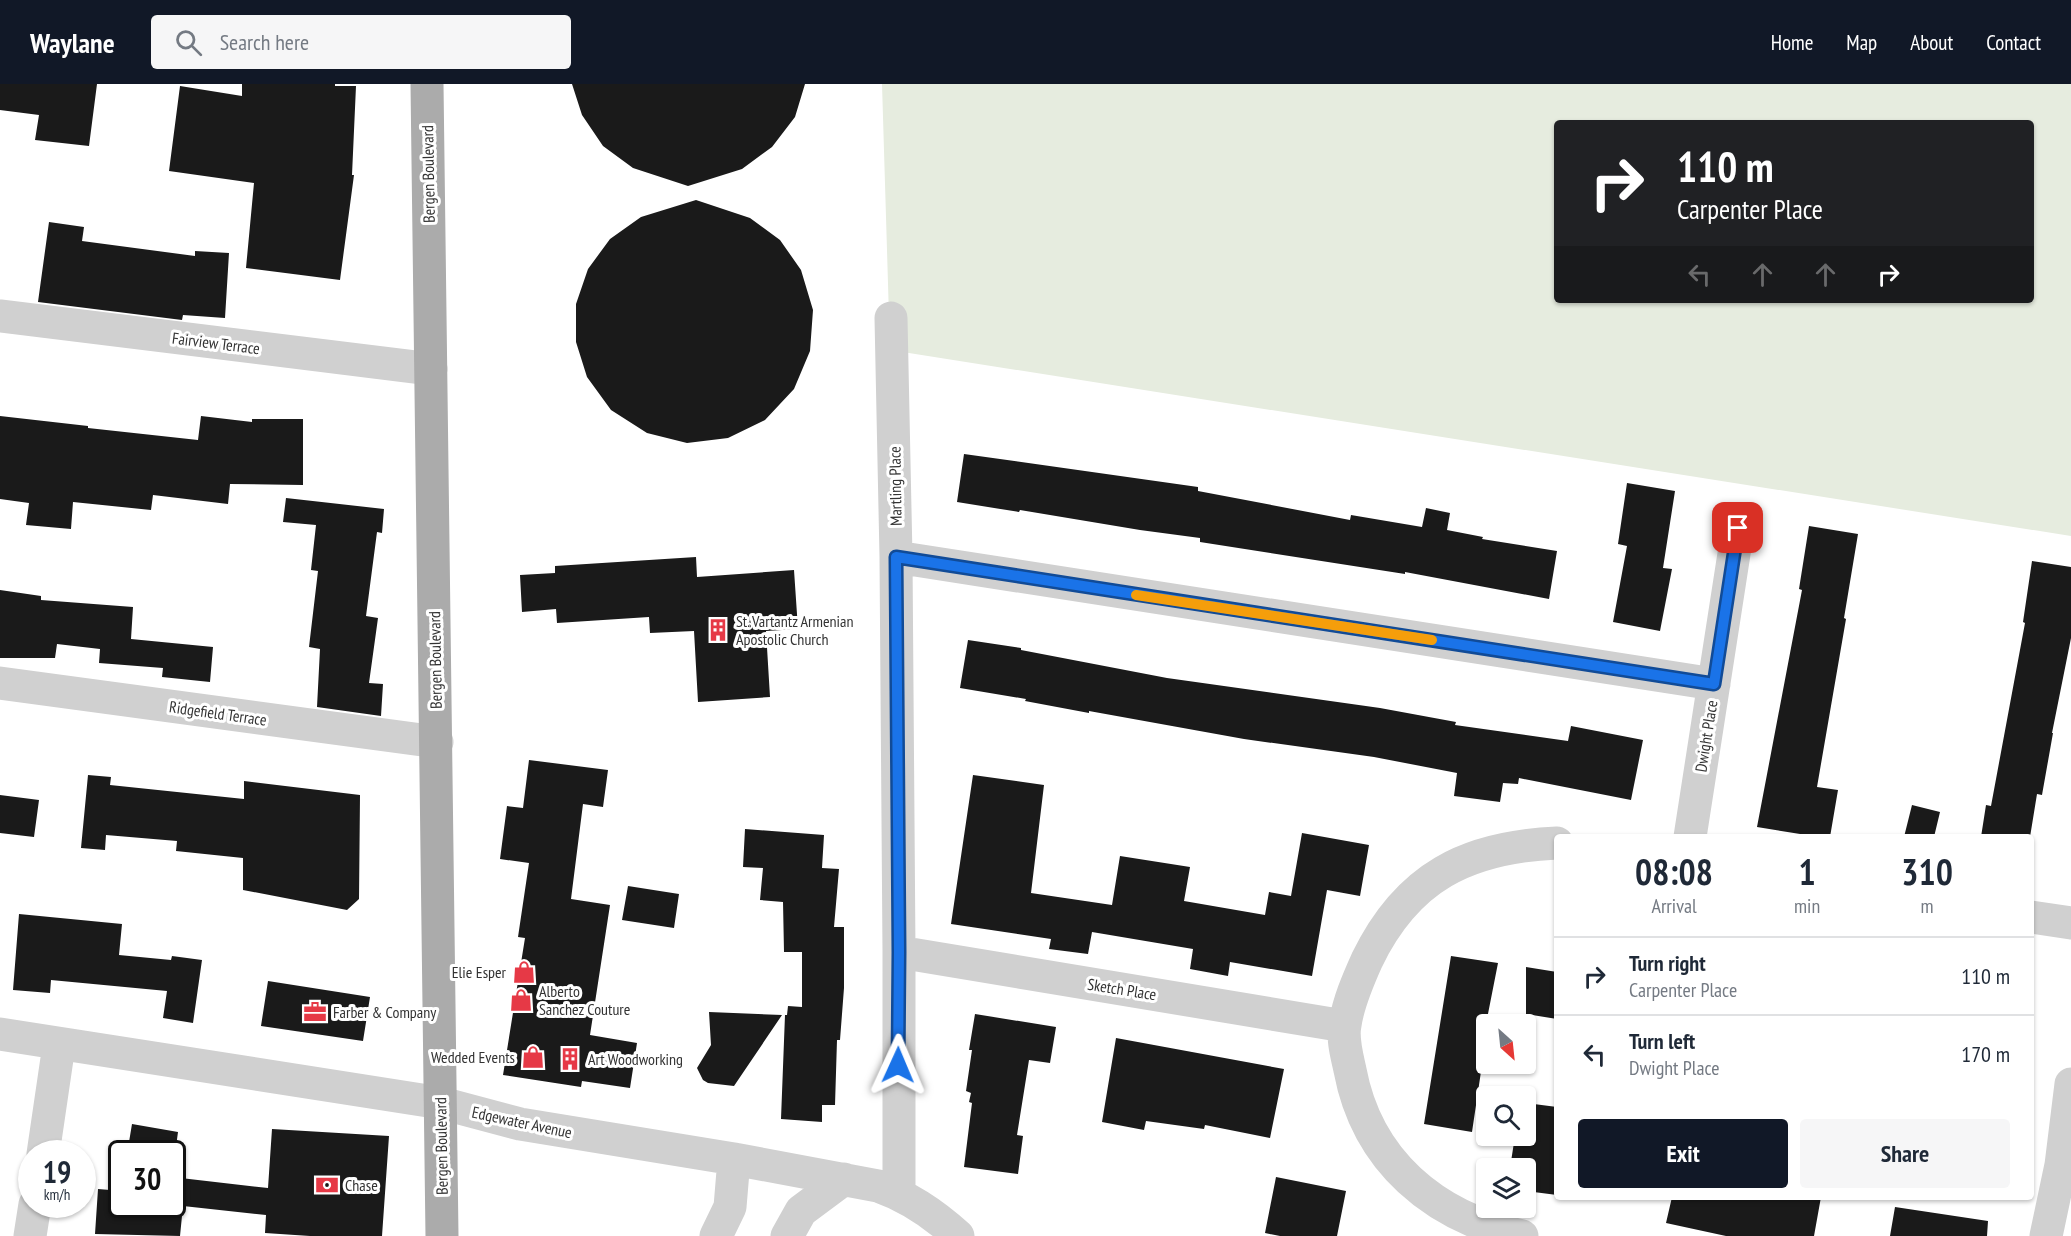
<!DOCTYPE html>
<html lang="en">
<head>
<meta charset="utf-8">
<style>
  body { margin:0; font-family:"PT Sans Narrow",sans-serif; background:#f6f6f7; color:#1f2937; height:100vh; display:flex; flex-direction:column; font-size:22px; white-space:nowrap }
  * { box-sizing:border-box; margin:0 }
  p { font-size:20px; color:#747a83 }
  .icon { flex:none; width:33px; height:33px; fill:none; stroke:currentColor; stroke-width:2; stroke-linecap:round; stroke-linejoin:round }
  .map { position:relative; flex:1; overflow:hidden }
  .side { position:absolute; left:1554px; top:750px; width:480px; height:366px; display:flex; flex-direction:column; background:#fff; border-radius:6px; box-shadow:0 2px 4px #0004 }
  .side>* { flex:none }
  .top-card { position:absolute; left:1554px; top:36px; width:480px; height:183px; border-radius:6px; box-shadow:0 2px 4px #0004; background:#202124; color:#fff; overflow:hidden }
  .needle { width:39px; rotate:153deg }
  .tools { position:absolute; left:1476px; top:930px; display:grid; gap:12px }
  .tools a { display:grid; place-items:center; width:60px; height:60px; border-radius:6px; background:#fff; box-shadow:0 2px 4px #0004; font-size:30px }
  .speed { position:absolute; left:18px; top:1056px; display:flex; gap:12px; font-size:30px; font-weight:700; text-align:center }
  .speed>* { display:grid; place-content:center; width:78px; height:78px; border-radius:50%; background:#fff; box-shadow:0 2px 4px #0004; line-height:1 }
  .speed small { font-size:15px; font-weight:400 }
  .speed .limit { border:3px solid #111; border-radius:9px; background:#fff; color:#111 }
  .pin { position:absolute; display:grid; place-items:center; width:51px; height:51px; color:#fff; margin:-26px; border-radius:12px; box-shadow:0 3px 9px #0006 }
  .me { position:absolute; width:66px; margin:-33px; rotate:1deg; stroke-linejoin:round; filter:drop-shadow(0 0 4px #0008) }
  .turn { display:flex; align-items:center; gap:21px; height:126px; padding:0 24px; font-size:27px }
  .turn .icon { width:78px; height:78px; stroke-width:2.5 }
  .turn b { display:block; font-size:42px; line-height:51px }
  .lanes { display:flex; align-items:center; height:57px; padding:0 24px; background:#0003; justify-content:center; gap:30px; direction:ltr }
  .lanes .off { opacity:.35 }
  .eta { display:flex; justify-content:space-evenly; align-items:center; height:102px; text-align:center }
  .eta b { font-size:36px; font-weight:800; line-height:42px }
  .button { display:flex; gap:12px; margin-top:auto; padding:12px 24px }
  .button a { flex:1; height:69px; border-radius:6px; background:#111827; color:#fff; font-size:24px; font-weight:800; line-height:69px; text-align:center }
  .button a+a { background:#f6f6f7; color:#1f2937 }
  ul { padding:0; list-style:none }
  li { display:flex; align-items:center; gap:18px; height:78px; padding:0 24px; border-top:2px solid #e0e1e3 }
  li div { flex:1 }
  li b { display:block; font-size:22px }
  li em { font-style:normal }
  header { display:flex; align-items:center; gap:36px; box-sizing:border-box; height:84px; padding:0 30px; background:#111827; color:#fff }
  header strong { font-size:28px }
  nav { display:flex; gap:33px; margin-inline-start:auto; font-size:21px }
  .search { width:420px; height:54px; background:#f6f6f7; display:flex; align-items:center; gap:15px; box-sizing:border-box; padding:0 21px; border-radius:6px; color:#747a83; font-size:22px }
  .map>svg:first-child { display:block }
  .green { fill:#e6ecdf; fill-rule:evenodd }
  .building { fill:#1a1a1a }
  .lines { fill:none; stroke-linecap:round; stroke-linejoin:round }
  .minor { stroke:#d0d0d0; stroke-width:33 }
  .major { stroke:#ababab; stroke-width:33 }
  .route-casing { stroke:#114b97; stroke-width:15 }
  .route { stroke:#1a73e8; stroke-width:10 }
  .slow { stroke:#f59e0b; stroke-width:10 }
  .labels { text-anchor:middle; stroke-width:6; stroke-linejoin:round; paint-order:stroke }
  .street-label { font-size:16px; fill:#333; stroke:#fff }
  .poi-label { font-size:16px; fill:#333; stroke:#fff; text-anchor:start }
</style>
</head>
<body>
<header>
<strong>Waylane</strong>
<div class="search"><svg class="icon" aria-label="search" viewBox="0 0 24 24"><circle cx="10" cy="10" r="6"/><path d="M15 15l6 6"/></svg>Search here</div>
<nav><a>Home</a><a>Map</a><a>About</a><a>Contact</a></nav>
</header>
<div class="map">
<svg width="2071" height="1152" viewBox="0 0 2071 1152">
  <rect width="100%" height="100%" fill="#fff"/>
  <path class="green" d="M882,0H2071V452L890,266ZM1557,39H2031V216H1557Z"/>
  <path class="building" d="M0,0H97L89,62L35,56L39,31L0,26Z
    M242,0H335V2H356L352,91H354L340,196L246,184L254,99L169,87L180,2L242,12Z
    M572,0H805L795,33L772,63L742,85L688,102L633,84L603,62L582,31Z
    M696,116L750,134L780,156L801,186L813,226L810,267L794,305L765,336L728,354L687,359L647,349L611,326L587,293L576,258V220L588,185L610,155L641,133Z
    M49,138L84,143L82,157L195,172V167L229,169L225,234L183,231L182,236L38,218Z
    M0,332L88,342V344L198,356L201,332L252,338V335H303V401L230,400L228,420L153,411L151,426L73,418L71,445L26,441L29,419L0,415Z
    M964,370L1198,403V407L1350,436L1351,431L1422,443L1426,424L1450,429L1447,446L1483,453L1482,455L1557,467L1549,515L1405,488V490L1200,458V454L1140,446L1020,426L1019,428L957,418Z
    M1627,399L1675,407L1663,484L1672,485L1660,547L1613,538L1627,462L1618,460Z
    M286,414L384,425L382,449L377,448L366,532L378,534L369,599L383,600L381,632L317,623L320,565L309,563L318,487L311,486L316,441L283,438Z
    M1809,442L1858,450L1844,534L1846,535L1817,703L1838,706L1830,753H1819L1757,743L1802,506L1799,505Z
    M696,473L697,493L794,486L798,545L766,547L770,613L698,618L694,547L650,549L649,533L557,539L556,525L522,528L520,491L555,489V482Z
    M2032,477L2071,483V554L2052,649H2053L2042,711L2037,710L2030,753H1981L1986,721L1991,722L2025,539L2023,538Z
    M0,506L41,512V516L133,523L131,555L213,563L210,598L162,593L163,584L99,579L100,565L57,560L55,574H0Z
    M968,556L1021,564V566L1167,594L1380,624L1456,638L1455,641L1568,657L1571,642L1643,656L1631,716L1519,694L1518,700L1503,699L1500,718L1454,712L1457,689L1374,673L1244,655L1089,627V629L1025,617L1026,615L960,604Z
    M529,676L608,686L603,723L583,720L571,815L610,821L590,951L637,959L630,1004L582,997L581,1003L503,991L525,854L518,853L529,779L500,775L507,722L523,724Z
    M88,691L111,693L110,701L244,715V697L360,711L359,815L347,826L243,806V774L176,767L177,757L106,751L105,766L81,764Z
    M973,691L1044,701L1031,809L1112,821L1120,772L1190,783L1184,817L1265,831L1269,808L1291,812L1302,749L1369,761L1360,812L1327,806L1312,892L1230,878L1228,892L1190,885L1193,865L1092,848L1088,870L1049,865L1051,855L951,840Z
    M0,711L39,716L34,753L0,749Z
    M1912,721L1940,728L1934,753H1904Z
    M745,745L824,751L822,784L839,785L834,843H844V904L840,956H837L835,1021H822V1038L781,1035L785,931H787L788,922L802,923V868H784L783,818L760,816L763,784L743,783Z
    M628,802L679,810L674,844L622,836Z
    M19,830L122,840L119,871L171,876L172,872L202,876L193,939L163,934L167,907L51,896L50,909L13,906Z
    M1451,872L1498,879L1486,940V954L1472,1048L1424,1040Z
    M1526,883L1557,888V935L1526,930Z
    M268,897L370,913L363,957L261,942Z
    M709,928L782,931L734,1002L708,999L703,996L697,984L711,961Z
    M975,930L1056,943L1050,979L1029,976L1017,1051L1023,1052L1018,1090L964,1083L972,1019L969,1018L971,1009L966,1007L972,966H969Z
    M1116,954L1284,985L1270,1054L1205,1041L1204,1045L1146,1037L1144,1046L1102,1038Z
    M1526,1019L1557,1023V1111L1526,1107V1084H1510L1515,1052H1526Z
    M132,1040L178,1048L175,1070H127Z
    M272,1045L389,1052L382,1152H310L265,1149L266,1131L183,1122L180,1152L95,1150L98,1105L122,1107V1120H172V1093L268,1104Z
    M1276,1093L1346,1107L1337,1152H1280L1265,1149Z
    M1672,1113H1821L1814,1152H1726L1666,1139Z
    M1895,1123L1988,1137L1987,1152H1890Z"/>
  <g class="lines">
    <path class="minor" d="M0,232L431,285
      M891,234L896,473L899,868V1109
      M896,473L1714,600
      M0,599L437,658
      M1690,753L1738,444
      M2031,833L2071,839
      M899,868L1344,942
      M0,950L441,1019L520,1040L734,1075L878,1102C909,1113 934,1130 958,1152
      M43,1070L59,961
      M30,1152L35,1120
      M716,1152L730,1123L734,1075
      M787,1152L801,1127L844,1095
      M1522,1152C1434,1133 1367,1077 1350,986C1347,972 1342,955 1345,941C1348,919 1358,896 1367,876C1407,793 1467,763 1557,759
      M2046,1152L2061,1081L2071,1000"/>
    <path class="major" d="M427,0L442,1152"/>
  </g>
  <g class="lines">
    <g class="route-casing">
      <path id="route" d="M898,981L899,868L896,473L1714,600L1738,444"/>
    </g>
    <use href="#route" class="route"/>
    <path class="slow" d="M1136,511L1432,556"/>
  </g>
  <defs>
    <g id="building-bare" transform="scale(1.8)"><path d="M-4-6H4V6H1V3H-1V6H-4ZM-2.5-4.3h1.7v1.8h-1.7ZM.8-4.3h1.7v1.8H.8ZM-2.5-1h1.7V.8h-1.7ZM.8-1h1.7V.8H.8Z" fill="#e63946" stroke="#fff" stroke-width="2.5" paint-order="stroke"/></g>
    <g id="shop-bare" transform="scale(1.8)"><path d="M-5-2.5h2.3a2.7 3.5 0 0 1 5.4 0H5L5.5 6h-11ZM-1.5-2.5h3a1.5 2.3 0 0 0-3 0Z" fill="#e63946" stroke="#fff" stroke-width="2.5" paint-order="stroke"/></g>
    <g id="office-bare" transform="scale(1.8)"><path d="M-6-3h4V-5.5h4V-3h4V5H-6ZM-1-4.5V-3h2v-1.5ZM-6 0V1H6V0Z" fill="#e63946" stroke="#fff" stroke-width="2.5" paint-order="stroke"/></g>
    <g id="bank-bare" transform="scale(1.8)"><path d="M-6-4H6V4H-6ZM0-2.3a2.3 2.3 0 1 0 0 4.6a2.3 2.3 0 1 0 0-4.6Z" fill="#e63946" stroke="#fff" stroke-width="2.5" paint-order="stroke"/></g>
  </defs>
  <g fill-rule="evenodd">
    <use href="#building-bare" x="718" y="546"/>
    <use href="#shop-bare" x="524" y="888"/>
    <use href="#shop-bare" x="521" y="916"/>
    <use href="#office-bare" x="315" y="928"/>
    <use href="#shop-bare" x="533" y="973"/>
    <use href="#building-bare" x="570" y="975"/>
    <use href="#bank-bare" x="327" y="1101"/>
  </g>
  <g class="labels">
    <g class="street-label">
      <text transform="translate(428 90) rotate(-91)" y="6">Bergen Boulevard</text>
      <text transform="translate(216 259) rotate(7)" y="6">Fairview Terrace</text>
      <text transform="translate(895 402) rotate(-91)" y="6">Martling Place</text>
      <text transform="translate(435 576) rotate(-91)" y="6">Bergen Boulevard</text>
      <text transform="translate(218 629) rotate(8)" y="6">Ridgefield Terrace</text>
      <text transform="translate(1706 652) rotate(-81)" y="6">Dwight Place</text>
      <text transform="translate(1122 905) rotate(9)" y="6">Sketch Place</text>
      <text transform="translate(522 1038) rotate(12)" y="6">Edgewater Avenue</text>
      <text transform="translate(441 1062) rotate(-91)" y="6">Bergen Boulevard</text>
    </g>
    <g class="poi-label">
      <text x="736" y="543">St. Vartantz Armenian<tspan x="736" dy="18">Apostolic Church</tspan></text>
      <text x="506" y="894" text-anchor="end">Elie Esper</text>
      <text x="539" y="913">Alberto<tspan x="539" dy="18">Sanchez Couture</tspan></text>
      <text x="333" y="934">Farber &amp; Company</text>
      <text x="515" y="979" text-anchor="end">Wedded Events</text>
      <text x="588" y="981">Art Woodworking</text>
      <text x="345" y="1107">Chase</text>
    </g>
  </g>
</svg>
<div class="tools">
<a><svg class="needle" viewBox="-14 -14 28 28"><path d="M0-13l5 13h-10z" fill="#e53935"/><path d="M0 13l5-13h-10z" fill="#747a83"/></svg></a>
<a><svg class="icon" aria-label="search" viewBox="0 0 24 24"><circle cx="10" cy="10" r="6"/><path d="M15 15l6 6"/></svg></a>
<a><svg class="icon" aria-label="layers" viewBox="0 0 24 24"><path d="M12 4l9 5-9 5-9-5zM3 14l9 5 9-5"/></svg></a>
</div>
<div class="speed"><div>19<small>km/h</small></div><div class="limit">30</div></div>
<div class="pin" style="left:1738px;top:444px;background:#d93025"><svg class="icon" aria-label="arrive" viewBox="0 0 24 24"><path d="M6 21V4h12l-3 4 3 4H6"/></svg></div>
<svg class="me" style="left:898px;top:981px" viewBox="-20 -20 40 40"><path d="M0-17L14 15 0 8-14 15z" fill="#1a73e8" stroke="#fff" stroke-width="4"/></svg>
<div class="top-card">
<div class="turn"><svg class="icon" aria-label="right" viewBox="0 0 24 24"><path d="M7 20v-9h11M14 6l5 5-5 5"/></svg><div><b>110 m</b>Carpenter Place</div></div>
<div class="lanes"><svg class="icon off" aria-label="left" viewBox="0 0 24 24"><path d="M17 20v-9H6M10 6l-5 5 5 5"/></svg><svg class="icon off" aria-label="ahead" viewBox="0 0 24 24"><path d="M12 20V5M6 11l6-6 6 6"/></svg><svg class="icon off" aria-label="ahead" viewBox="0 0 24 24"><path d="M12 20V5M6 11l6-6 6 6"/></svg><svg class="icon" aria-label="right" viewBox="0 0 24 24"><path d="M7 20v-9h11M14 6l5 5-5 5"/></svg></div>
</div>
<section class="side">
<div class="eta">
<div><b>08:08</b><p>Arrival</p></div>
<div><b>1</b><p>min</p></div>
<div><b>310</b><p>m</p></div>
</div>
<ul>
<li><svg class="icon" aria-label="right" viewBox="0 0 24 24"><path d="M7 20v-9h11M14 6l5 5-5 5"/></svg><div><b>Turn right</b><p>Carpenter Place</p></div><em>110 m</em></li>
<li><svg class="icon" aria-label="left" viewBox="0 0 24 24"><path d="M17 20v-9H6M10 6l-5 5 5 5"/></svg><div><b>Turn left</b><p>Dwight Place</p></div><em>170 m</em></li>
</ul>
<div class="button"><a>Exit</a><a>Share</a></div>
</section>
</div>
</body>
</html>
